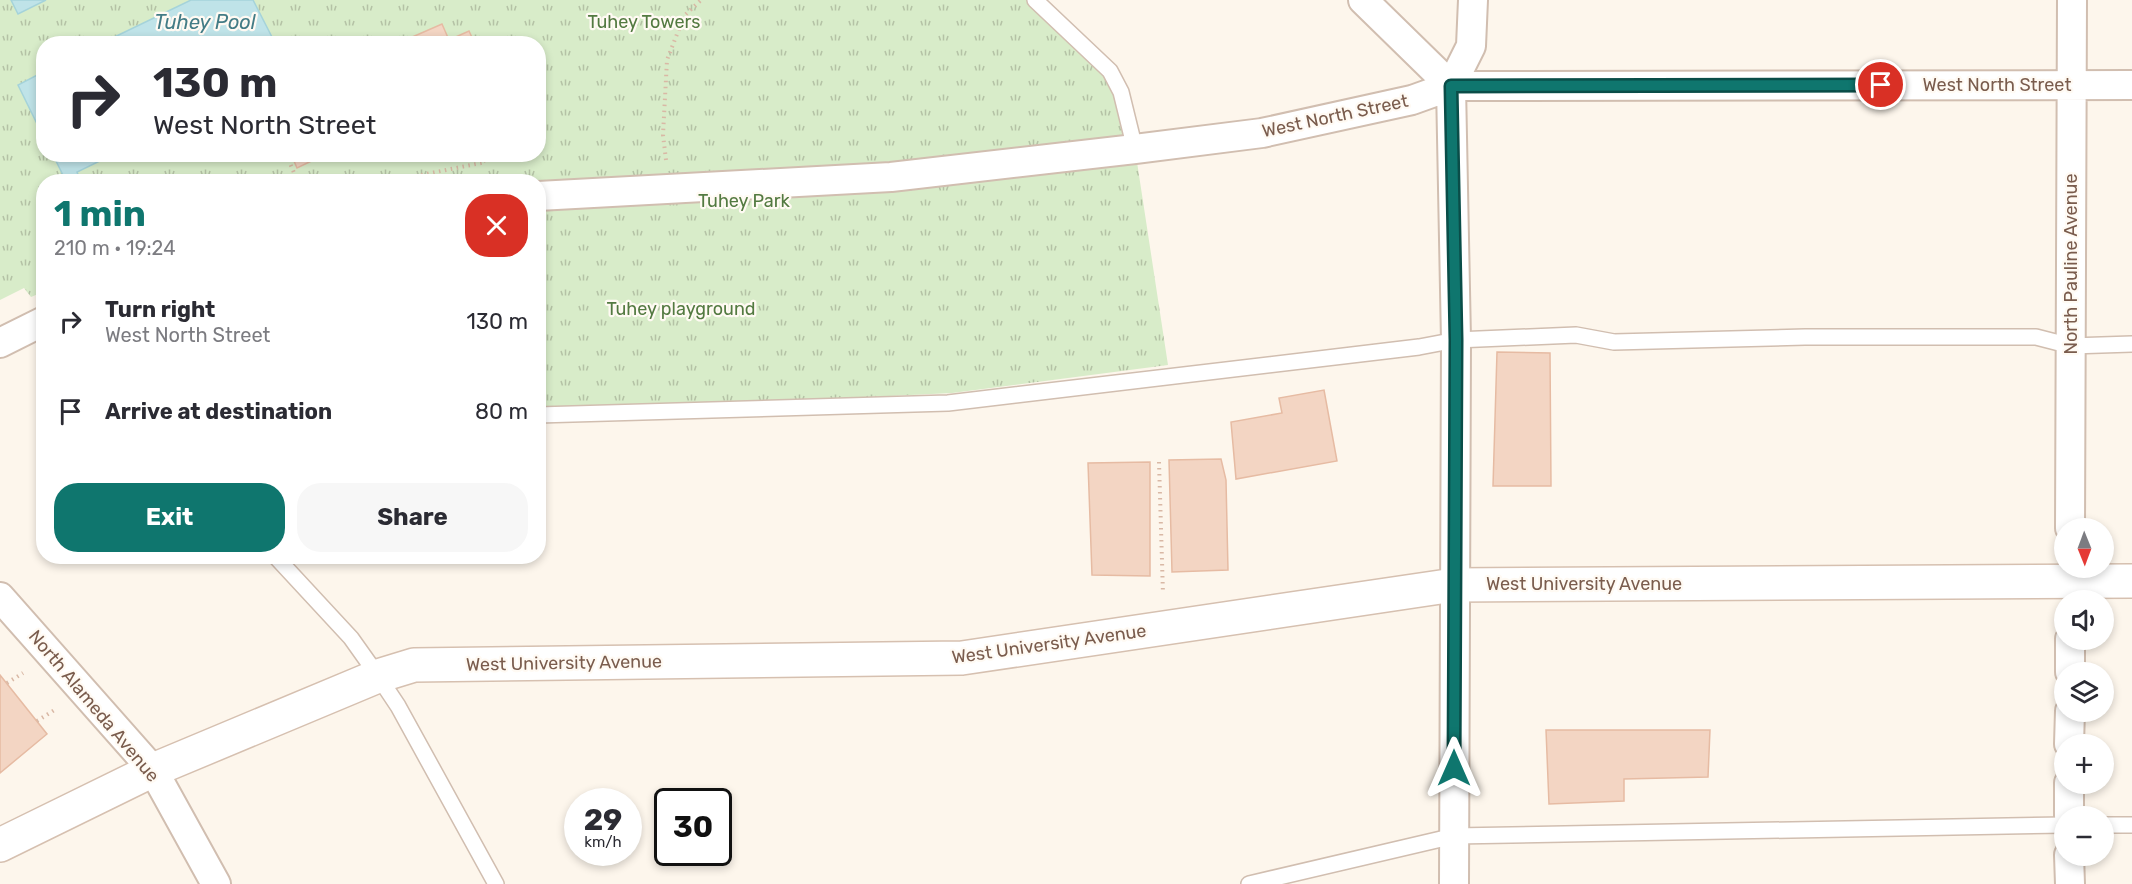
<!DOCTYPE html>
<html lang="en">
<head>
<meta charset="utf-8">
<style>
  body { margin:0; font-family:Rubik,sans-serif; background:#f7f7f7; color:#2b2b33; height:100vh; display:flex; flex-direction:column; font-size:22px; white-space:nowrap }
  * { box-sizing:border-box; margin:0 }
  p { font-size:20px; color:#7c7c81 }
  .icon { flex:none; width:33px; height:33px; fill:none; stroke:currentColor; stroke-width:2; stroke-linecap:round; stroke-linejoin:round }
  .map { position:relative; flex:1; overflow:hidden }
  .sheet { position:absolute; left:36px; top:174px; width:510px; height:390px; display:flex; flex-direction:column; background:#fff; border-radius:24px; box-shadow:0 3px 9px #0003 }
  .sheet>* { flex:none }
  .guide { position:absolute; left:36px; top:36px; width:510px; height:126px; border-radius:24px; box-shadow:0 3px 9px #0003; background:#fff; color:#2b2b33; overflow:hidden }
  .needle { width:39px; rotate:179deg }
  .fabs { position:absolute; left:2054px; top:518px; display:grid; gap:12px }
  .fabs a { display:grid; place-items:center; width:60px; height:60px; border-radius:50%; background:#fff; box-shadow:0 3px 9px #0003; font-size:30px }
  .speed { position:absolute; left:564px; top:788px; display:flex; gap:12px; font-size:30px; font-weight:700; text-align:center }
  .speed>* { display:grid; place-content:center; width:78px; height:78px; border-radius:50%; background:#fff; box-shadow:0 3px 9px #0003; line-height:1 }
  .speed small { font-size:15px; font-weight:400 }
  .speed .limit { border:3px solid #111; border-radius:9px; background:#fff; color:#111 }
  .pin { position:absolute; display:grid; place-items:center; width:51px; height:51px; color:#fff; margin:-26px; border:3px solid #fff; border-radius:50%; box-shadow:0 2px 6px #0007 }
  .me { position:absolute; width:66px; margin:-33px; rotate:0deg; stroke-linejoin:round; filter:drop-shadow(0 0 4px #0008) }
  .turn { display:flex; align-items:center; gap:21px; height:126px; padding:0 18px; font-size:27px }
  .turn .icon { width:78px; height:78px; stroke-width:2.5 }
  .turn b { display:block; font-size:42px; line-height:51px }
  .round { display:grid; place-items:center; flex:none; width:63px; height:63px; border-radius:24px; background:#f7f7f7 }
  .summary { display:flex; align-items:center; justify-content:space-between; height:102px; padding:0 18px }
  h1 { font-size:36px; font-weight:700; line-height:45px; color:#0f766e }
  .button { display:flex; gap:12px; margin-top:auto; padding:12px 18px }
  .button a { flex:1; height:69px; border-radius:24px; background:#0f766e; color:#fff; font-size:24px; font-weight:700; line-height:69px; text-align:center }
  .button a+a { background:#f7f7f7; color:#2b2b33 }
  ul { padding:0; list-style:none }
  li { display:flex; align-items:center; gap:18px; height:90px; padding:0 18px }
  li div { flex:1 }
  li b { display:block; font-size:22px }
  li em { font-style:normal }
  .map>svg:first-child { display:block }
  .park { fill:url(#park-tufts); fill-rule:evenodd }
  .water { fill:#bfe3e8; stroke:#a5d3da; stroke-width:1.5 }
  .building { fill:#f3d5c3; stroke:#e6bba3; stroke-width:1.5 }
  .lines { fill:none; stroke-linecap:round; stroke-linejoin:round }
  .lane-casing { stroke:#d1beb0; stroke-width:18 }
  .street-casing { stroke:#d1beb0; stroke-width:32 }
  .secondary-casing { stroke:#d6c0b0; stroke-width:36 }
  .path { stroke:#d9b8a5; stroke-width:4; stroke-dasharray:1.5 4.5; stroke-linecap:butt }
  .lane { stroke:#fff; stroke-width:15 }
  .street { stroke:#fff; stroke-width:28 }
  .secondary { stroke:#fff; stroke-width:33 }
  .route-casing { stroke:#0a4d48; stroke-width:15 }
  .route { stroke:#0f766e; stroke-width:10 }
  .labels { text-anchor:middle; stroke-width:4.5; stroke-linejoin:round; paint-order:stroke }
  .park-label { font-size:18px; fill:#537a41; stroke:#fffaf3 }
  .street-label { font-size:18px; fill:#7a5c4d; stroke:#fffaf3 }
  .water-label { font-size:20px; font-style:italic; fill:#437c86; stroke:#fffaf3 }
</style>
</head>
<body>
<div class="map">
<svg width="2132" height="884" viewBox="0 0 2132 884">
  <defs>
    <pattern id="park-tufts" width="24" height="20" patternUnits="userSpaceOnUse" patternTransform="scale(1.5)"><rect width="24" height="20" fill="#d8ecc9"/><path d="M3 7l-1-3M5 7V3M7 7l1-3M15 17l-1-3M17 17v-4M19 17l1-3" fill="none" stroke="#b4c2a5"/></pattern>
  </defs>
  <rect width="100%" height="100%" fill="#fdf6ec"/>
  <path class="park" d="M0,0H1035L1110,71L1135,149L1168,365L952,393L539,413L538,182H44L43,292L31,297L24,288L0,300ZM44,44H538V154H44Z"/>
  <path class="water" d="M11,0H46L18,14Z
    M191,0H253L275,43H102Z
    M43,72V136L18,85Z
    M53,155H112L77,172L81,182L66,181Z"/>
  <path class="building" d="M442,24L449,40L469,31L475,44H412L410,38Z
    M291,154H326L297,168Z
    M1497,352L1550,353L1551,486H1493Z
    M1324,390L1337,461L1236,479L1231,422L1282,413L1279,398Z
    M1221,459L1226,480L1228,570L1172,572L1169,460Z
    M1150,462V576L1092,575L1088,463Z
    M0,675L47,734L0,773Z
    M1546,730H1710L1708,777L1624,779V801L1549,804Z"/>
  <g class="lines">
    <g class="lane-casing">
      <path id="lane" d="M1035,0L1110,71L1121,92L1135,149
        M538,415L948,403L1419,347L1456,340L1576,335L1614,342L1805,337H2036L2071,346L2132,344
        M275,556L351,638L378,676L398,706L496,884
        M2103,825H2132
        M1249,884L1454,836L2064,825"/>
    </g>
    <g class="street-casing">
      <path id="street" d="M1363,0L1451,86
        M538,196L891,177L1135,149L1262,133L1412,100L1451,86L2132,85
        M0,343L44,321
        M2070,528L2072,0
        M0,597L153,770L216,884
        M2070,672V639
        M2069,744L2070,711
        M2069,816V783
        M2069,855L2070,884
        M1454,884L1456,340L1451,86L1471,46L1473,0"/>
    </g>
    <g class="secondary-casing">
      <path id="secondary" d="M0,845L153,770L378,676L414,665L962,658L1454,585L2132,581"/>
    </g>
    <path class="path" d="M286,154L298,182
      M666,160L663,135L667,60L684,16L701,0
      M386,182L486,162L483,154
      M1159,462L1163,594
      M7,683L23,673
      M37,721L56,709"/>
    <use href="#lane" class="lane"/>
    <use href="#street" class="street"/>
    <use href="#secondary" class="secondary"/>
  </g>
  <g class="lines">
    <g class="route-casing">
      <path id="route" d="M1454,768L1456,340L1451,86L1881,85"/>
    </g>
    <use href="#route" class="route"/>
  </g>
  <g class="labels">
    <g class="park-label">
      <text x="644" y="28">Tuhey Towers</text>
      <text x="744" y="207">Tuhey Park</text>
      <text x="681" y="315">Tuhey playground</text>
    </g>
    <g class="street-label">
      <text x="1997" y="91">West North Street</text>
      <text transform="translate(1335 116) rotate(-12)" y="6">West North Street</text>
      <text transform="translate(2071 264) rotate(-90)" y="6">North Pauline Avenue</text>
      <text x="1584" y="590">West University Avenue</text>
      <text transform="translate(1049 644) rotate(-8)" y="6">West University Avenue</text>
      <text transform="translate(564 663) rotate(-1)" y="6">West University Avenue</text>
      <text transform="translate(94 706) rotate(50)" y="6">North Alameda Avenue</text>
    </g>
    <g class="water-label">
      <text x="205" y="29">Tuhey Pool</text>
    </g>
  </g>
</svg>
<div class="fabs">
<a><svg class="needle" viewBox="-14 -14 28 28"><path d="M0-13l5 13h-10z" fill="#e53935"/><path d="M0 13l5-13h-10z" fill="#7c7c81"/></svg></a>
<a><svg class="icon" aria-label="sound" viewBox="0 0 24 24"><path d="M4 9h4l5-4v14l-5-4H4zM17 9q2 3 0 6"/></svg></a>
<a><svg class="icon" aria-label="layers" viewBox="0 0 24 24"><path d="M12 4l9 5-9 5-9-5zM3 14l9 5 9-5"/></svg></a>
<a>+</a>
<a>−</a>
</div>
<div class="speed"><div>29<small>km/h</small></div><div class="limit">30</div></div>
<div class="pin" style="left:1881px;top:85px;background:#d93025"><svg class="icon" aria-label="arrive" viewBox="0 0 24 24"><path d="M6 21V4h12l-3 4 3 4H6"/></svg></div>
<svg class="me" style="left:1454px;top:768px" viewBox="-20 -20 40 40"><path d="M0-17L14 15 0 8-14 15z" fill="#0f766e" stroke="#fff" stroke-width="4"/></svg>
<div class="guide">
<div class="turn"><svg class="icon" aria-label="right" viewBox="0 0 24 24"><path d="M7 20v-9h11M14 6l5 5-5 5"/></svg><div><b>130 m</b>West North Street</div></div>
</div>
<section class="sheet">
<div class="summary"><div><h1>1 min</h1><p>210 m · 19:24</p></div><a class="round" style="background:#d93025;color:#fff"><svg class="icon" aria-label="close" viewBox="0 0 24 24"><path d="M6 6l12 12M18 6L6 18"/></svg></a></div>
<ul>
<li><svg class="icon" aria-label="right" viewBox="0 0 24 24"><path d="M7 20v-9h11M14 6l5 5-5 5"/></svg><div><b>Turn right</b><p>West North Street</p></div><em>130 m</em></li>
<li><svg class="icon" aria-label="arrive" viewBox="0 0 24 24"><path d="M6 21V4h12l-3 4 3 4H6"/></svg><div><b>Arrive at destination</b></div><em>80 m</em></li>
</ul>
<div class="button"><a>Exit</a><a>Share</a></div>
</section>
</div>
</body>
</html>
